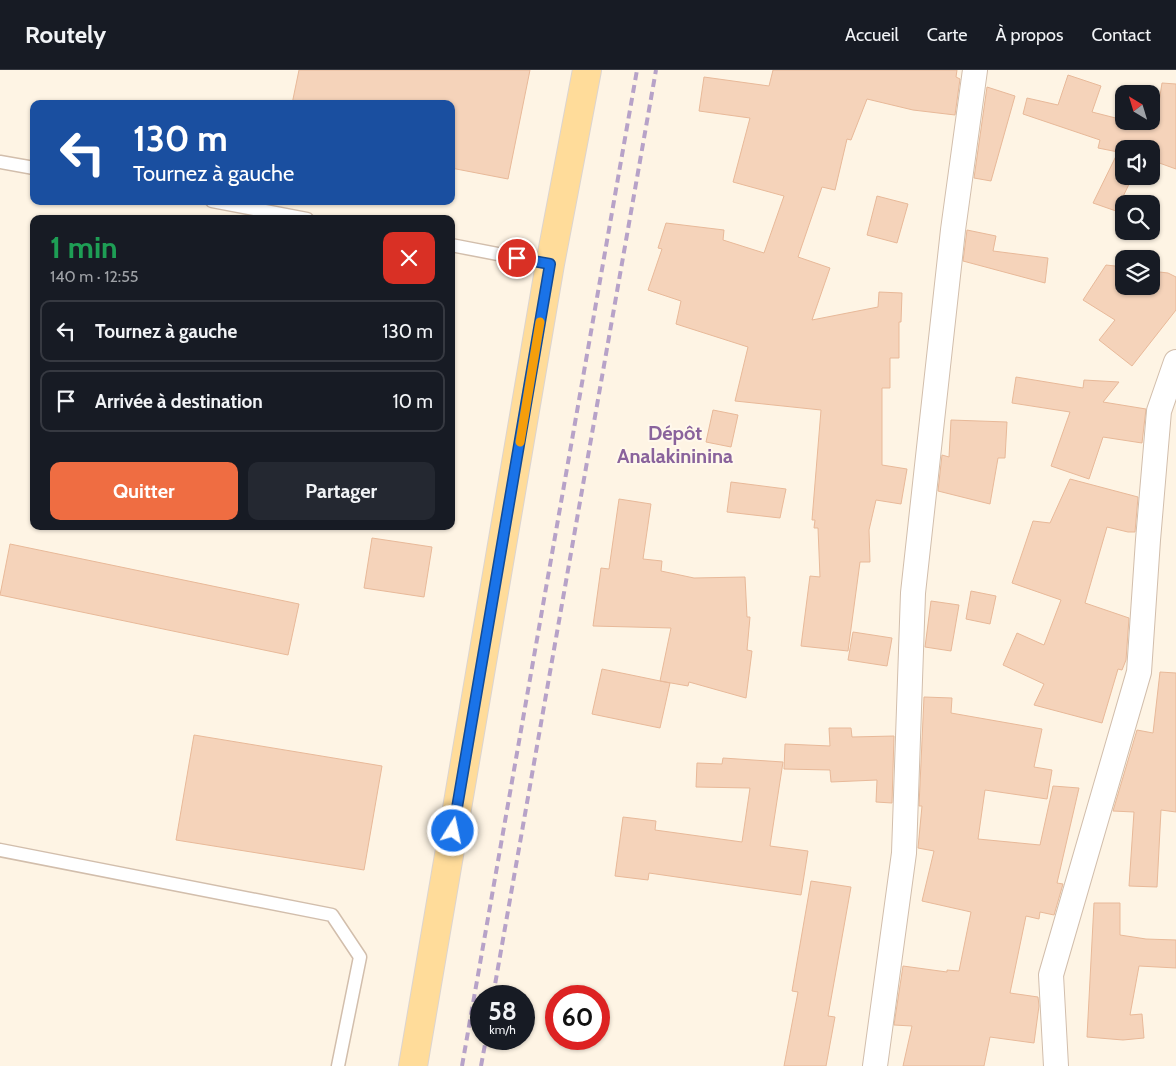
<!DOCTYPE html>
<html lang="fr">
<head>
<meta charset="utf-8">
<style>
  body { margin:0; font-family:Cabin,sans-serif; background:#242831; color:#f1f3f6; height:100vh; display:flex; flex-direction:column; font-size:19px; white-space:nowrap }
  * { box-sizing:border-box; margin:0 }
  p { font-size:16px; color:#9ea1a6 }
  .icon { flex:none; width:28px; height:28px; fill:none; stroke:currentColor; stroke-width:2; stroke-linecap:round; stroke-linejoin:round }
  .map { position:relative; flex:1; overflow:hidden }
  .sheet { position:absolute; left:30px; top:145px; width:425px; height:315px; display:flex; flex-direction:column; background:#171b24; border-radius:10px; box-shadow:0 1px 4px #0004 }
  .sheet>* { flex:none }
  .guide { position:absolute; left:30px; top:30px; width:425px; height:105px; border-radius:10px; box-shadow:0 1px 4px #0004; background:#1a4fa0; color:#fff; overflow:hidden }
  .needle { width:32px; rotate:322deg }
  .fabs { position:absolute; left:1115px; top:15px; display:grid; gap:10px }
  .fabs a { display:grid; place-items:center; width:45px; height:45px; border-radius:10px; background:#171b24; box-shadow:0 1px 4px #0004; font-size:25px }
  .speed { position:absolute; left:470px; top:915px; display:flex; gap:10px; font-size:25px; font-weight:700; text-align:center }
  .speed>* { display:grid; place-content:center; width:65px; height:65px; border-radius:50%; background:#171b24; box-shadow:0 1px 4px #0004; line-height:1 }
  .speed small { font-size:12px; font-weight:400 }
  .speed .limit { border:8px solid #d22; background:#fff; color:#111 }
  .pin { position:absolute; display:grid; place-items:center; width:42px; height:42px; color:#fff; margin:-21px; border:2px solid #fff; border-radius:50%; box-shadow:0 1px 5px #0007 }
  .me { position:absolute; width:55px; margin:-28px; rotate:10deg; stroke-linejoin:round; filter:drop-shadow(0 0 4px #0008) }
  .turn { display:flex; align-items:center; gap:18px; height:105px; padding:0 20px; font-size:22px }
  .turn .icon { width:65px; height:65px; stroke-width:2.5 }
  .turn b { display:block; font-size:35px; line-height:42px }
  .round { display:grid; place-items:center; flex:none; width:52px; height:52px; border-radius:10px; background:#242831 }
  .summary { display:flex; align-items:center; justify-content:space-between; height:85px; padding:0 20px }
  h1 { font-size:30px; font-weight:800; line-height:38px; color:#1e9e55 }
  .button { display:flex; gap:10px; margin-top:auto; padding:10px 20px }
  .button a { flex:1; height:58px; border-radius:10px; background:#ef6d42; color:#fff; font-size:20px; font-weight:800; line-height:58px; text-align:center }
  .button a+a { background:#242831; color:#f1f3f6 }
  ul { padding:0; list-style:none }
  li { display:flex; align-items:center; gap:15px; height:62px; margin:0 10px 8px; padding:0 10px; border:2px solid #363941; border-radius:10px }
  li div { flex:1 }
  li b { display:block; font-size:19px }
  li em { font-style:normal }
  header { display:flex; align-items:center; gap:30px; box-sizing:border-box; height:70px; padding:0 25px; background:#171b24; border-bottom:1px solid #363941 }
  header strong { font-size:24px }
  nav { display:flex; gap:28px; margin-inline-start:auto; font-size:18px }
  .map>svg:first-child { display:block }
  .building { fill:#f5d3ba; stroke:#e8b999 }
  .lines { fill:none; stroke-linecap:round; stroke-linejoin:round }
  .service-casing { stroke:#d2beac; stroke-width:15 }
  .minor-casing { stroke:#d2beac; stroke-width:26 }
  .primary-casing { stroke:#dcd4cf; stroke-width:30 }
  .service { stroke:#fff; stroke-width:12 }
  .minor { stroke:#fff; stroke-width:24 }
  .primary { stroke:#ffdc9a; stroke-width:28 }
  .rail { stroke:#b7a2c8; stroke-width:4; stroke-dasharray:8 5; stroke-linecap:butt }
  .route-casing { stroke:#114b97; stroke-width:12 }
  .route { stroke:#1a73e8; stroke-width:9 }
  .slow { stroke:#f59e0b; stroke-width:9 }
  .labels { text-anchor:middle; stroke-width:4; stroke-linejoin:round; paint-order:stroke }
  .district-label { font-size:20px; font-weight:bold; fill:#8a639c; stroke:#fff8ec }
</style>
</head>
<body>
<header>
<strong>Routely</strong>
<nav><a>Accueil</a><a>Carte</a><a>À propos</a><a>Contact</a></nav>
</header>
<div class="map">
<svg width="1176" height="996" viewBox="0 0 1176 996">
  <rect width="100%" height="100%" fill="#fef4e4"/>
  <path class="building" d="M299,0H530L508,109L451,98V34H292Z
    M773,0H957L956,7L960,9L955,45L913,40L867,29L851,70L847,69L835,120L822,117L798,187L830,198L812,250L878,237L879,222L902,223L901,252H899V288H890V318H882V395L907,399L901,434L876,430L869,460L870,492H860L848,581L801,576L810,506L820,507L818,458H814L815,450H812L821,340L735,331L748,277L676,254L681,231L648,220L662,179L658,178L666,153L724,160L723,170L764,183L784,126L733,112L750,48L699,41L704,7L769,16Z
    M1068,5L1101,16L1092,42L1155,58L1162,13L1176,14V99L1151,90V79H1124V106H1133L1116,141L1093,133L1118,82L1098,78L1100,70L1023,44L1027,28L1058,35Z
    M987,17L1015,26L991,111L974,108Z
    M877,126L908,134L897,173L867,165Z
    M967,160L996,166L993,181L1048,188L1045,213L963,191Z
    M1106,195L1124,197V216H1151V201L1168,203L1176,207V240L1132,296L1099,270L1115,250L1083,230Z
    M1016,307L1083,318L1084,310L1119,312L1103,332L1146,339L1142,373L1103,367L1089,409L1051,396L1070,342L1012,333Z
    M713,340L738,345L731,377L706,372Z
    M951,350L1007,352L1005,388H998L990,434L938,421L942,385L949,387Z
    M1070,409L1138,427L1135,462H1128L1107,457L1085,533L1129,548L1126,590L1122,600L1118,599L1102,653L1034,635L1044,614L1003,595L1017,563L1044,575L1061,530L1012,513L1033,451L1050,453Z
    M731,412L786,419L780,448L727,442Z
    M619,429L651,434L643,489L662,491L661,501L694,508L745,507L747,547H750L747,580L752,581L746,628L689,612L688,616L660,611L671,558L593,556L601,498L609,499Z
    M372,468L432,477L424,527L364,518Z
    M10,474L299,534L288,585L0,525Z
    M971,521L996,526L990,554L966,549Z
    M931,531L959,535L951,581L925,577Z
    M853,562L892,568L887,596L848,590Z
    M602,599L670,613L660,658L592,644Z
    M1160,602L1176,603V742L1161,740L1157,817L1129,816L1134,742L1113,741L1137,660L1153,663Z
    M924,627L952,628L951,643L1042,659L1034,697L1052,700L1047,729L985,720L978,769L1040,775L1053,716L1079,718L1057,813L1063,814L1054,845L1040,842L1039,849L1026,846L1010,923L1038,927L1039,936L1034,973L990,967L984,996H903L912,956L894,955L903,896L947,902V900L959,901L971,842L922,831L934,781L918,778L922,736H919Z
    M829,658H851L852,667L894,666L892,733L876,732L877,710L831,712L830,700L784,699L785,674L830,676Z
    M194,665L382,696L364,800L176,770Z
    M723,688L783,692L770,776L808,781L801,825L649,803L648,810L615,806L623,747L656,751L655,760L742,772L750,718L696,717L697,693L722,694Z
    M811,811L851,817L828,946L835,947L826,996H784L798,922L792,921Z
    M1094,833H1120V865L1146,869L1176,870V898L1139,896L1130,945L1142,944L1144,968L1123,970L1087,967Z"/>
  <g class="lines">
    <g class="service-casing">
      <path id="service" d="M0,92L34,98
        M212,131L307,149
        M451,175L550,194
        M0,780L332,845L360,887L338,996"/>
    </g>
    <g class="minor-casing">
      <path id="minor" d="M875,996L904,783L913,523L953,160L975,0
        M1056,996L1051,905L1139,602L1148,470L1159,341L1176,292"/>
    </g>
    <g class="primary-casing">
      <path id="primary" d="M413,996L550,194L587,0"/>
    </g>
    <use href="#service" class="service"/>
    <use href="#minor" class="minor"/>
    <use href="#primary" class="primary"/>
    <path class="rail" d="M493,926L656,0
      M462,996L637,0
      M481,996L486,969"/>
  </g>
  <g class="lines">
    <g class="route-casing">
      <path id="route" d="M453,761L550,194L517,188"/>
    </g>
    <use href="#route" class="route"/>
    <path class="slow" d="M520,372L540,252"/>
  </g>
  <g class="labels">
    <g class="district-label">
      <text x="675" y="370">Dépôt<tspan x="675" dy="23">Analakininina</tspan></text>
    </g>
  </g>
</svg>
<div class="fabs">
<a><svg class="needle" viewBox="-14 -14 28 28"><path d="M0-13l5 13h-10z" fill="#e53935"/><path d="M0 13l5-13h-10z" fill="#9ea1a6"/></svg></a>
<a><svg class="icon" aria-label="sound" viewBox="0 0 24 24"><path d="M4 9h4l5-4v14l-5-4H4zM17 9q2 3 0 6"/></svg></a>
<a><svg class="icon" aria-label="search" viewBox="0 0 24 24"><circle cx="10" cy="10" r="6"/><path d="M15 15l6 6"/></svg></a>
<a><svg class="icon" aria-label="layers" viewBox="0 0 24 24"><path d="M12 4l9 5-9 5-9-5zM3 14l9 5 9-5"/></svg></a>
</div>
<div class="speed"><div>58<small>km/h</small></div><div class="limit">60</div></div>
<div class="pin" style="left:517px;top:188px;background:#d93025"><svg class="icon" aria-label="arrive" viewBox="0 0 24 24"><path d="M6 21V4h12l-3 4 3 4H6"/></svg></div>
<svg class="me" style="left:453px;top:761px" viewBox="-20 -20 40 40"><circle r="17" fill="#1a73e8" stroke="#fff" stroke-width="3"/><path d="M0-11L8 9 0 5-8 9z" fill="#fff"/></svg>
<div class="guide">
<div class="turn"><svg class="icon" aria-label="left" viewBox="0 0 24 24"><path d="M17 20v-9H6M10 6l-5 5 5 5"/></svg><div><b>130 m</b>Tournez à gauche</div></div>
</div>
<section class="sheet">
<div class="summary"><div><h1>1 min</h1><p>140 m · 12:55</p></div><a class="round" style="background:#d93025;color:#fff"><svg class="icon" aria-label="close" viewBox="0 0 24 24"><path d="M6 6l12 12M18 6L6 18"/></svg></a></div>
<ul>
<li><svg class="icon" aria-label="left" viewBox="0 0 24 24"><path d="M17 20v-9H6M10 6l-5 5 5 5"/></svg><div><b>Tournez à gauche</b></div><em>130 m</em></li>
<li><svg class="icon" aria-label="arrive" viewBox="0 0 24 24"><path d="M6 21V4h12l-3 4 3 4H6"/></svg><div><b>Arrivée à destination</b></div><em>10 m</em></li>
</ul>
<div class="button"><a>Quitter</a><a>Partager</a></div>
</section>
</div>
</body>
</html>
